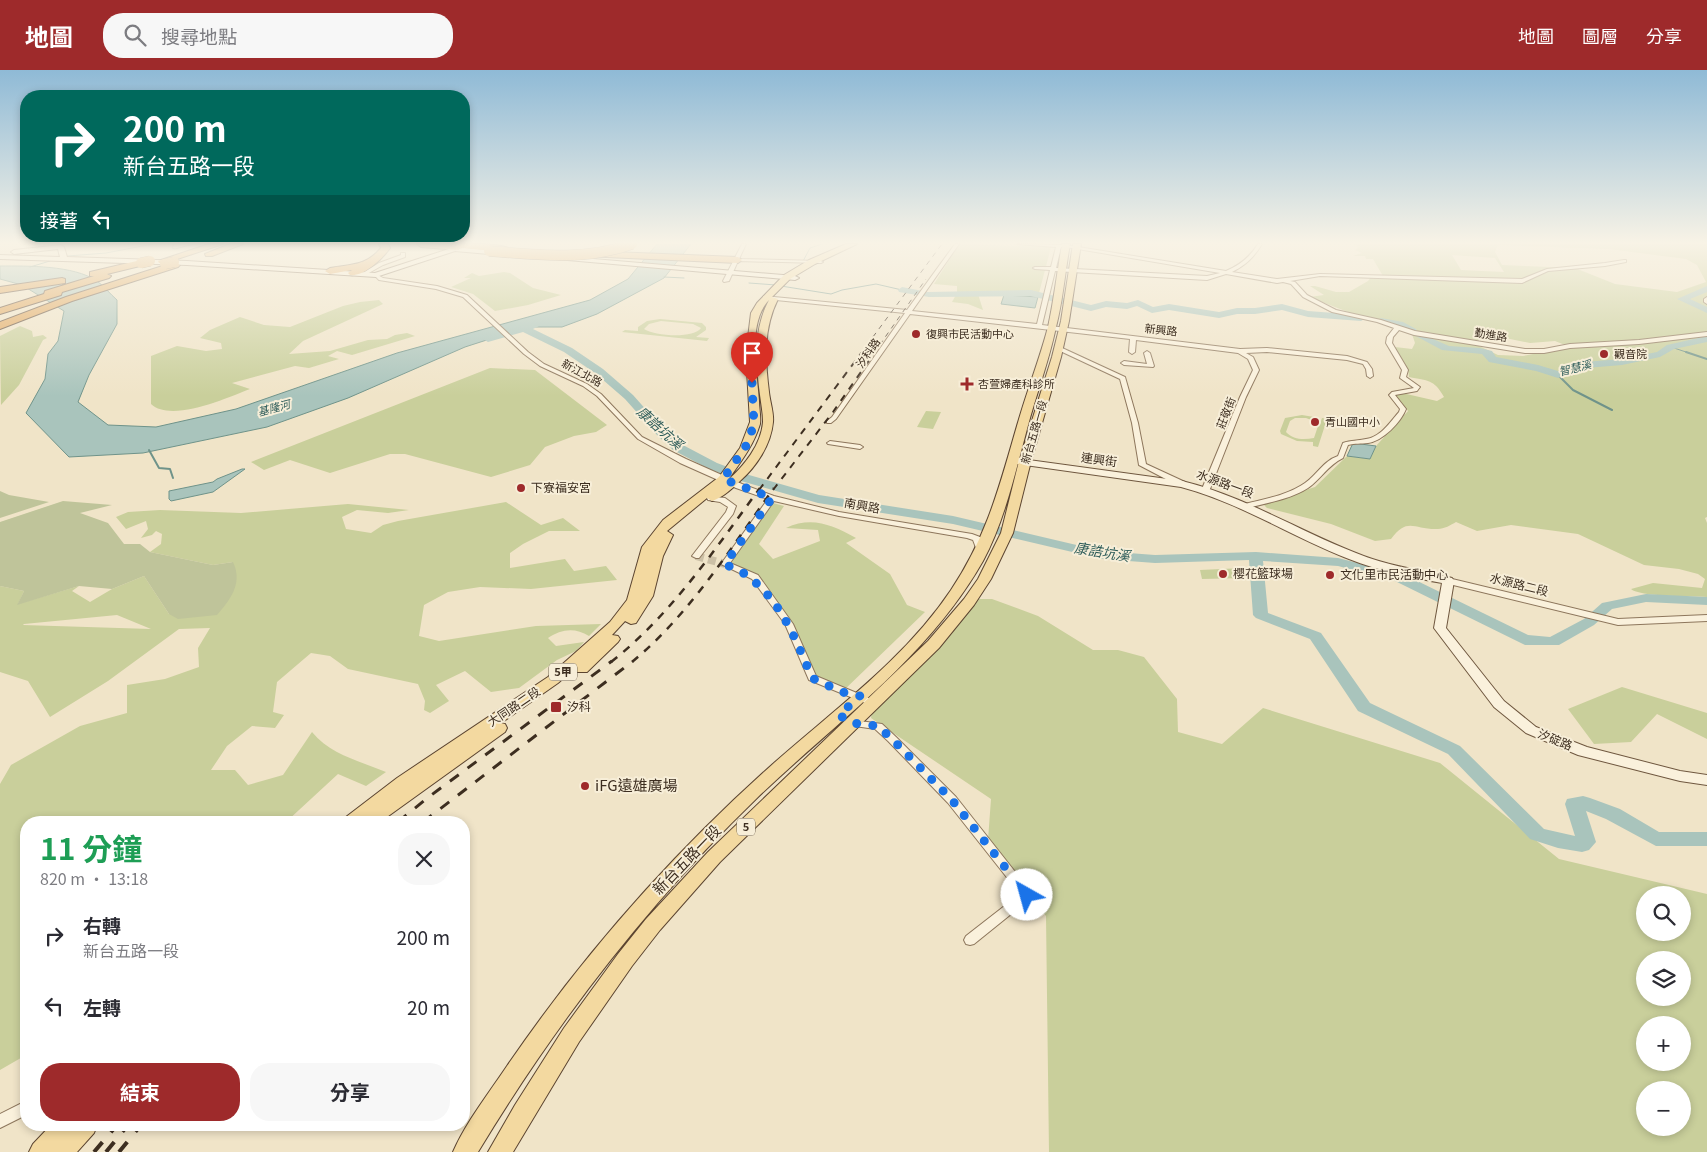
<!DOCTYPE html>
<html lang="zh-TW">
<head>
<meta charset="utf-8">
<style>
  body { margin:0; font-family:Georgia,"Noto Sans TC",serif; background:#f7f7f7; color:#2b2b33; height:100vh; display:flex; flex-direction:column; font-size:19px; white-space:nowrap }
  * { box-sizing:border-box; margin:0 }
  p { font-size:16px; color:#7c7c81 }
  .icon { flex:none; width:28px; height:28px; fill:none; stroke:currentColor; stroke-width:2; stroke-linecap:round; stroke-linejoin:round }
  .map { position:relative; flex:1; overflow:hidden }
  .drawer { position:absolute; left:20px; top:746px; width:450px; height:315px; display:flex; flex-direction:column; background:#fff; border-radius:20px; box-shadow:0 2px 8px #0003 }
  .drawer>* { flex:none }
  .top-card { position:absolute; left:20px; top:20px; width:450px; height:152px; border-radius:20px; box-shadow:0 2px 8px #0003; background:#00695c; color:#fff; overflow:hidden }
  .controls { position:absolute; left:1636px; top:816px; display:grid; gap:10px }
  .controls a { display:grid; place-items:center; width:55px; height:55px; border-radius:50%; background:#fff; box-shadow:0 2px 8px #0003; font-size:25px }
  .pin { position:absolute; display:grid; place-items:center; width:42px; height:42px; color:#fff; margin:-51px -21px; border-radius:50% 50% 50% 0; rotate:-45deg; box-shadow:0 0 5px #0007 }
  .pin .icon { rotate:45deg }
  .me { position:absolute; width:55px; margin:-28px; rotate:322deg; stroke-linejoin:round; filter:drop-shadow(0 0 4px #0008) }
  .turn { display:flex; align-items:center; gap:18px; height:105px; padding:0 20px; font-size:22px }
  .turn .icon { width:65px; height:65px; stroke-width:2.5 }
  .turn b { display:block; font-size:35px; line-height:42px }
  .then { display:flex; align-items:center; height:48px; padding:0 20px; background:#0003; gap:10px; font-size:19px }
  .round { display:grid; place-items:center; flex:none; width:52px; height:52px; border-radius:20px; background:#f7f7f7 }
  .summary { display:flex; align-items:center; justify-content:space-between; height:85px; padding:0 20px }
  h1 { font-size:30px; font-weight:700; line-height:38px; color:#1e9e55 }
  .button { display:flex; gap:10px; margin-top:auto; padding:10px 20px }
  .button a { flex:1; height:58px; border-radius:20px; background:#9e2a2b; color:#fff; font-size:20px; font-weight:700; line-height:58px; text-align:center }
  .button a+a { background:#f7f7f7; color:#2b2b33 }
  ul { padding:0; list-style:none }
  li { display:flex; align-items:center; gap:15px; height:70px; padding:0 20px }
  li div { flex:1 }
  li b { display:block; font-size:19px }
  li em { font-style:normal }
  header { display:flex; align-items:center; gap:30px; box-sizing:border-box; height:70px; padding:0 25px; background:#9e2a2b; color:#fff }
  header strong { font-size:24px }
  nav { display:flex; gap:28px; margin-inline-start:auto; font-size:18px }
  .search { width:350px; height:45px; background:#f7f7f7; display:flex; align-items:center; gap:12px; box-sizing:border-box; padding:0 18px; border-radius:20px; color:#7c7c81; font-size:19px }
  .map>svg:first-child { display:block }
  .green { fill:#c9cf9b; fill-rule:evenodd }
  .cemetery { fill:#bfc49a }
  .water { fill:#a9c4bc; stroke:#6f938a }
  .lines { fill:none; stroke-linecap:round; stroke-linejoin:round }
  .stream-far1 { stroke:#6f938a; stroke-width:1 }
  .stream { stroke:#6f938a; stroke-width:2 }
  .river { fill:#a9c4bc; fill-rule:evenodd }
  .street-tunnel { stroke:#ccc0a6; stroke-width:8; stroke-dasharray:8 4.5; stroke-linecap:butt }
  .street-casing { stroke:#8d765c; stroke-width:2 }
  .secondary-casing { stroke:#6f573f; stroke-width:2 }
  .primary-casing { stroke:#5b4430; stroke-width:2 }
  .highway-casing { stroke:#5b4430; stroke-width:2 }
  .street { fill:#faf1dc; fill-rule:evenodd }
  .secondary { fill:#faf1dc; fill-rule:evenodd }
  .primary { fill:#f3d9a0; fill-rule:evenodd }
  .highway { fill:#e0a458; fill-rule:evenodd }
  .rail-far4 { stroke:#3d2e20; stroke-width:1; stroke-dasharray:5 5; stroke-linecap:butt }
  .rail-far3 { stroke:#3d2e20; stroke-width:2; stroke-dasharray:7 7; stroke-linecap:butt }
  .rail-far2 { stroke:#3d2e20; stroke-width:2.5; stroke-dasharray:8 8; stroke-linecap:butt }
  .rail-far1 { stroke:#3d2e20; stroke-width:3; stroke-dasharray:11 11; stroke-linecap:butt }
  .rail { stroke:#3d2e20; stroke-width:4; stroke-dasharray:13 13; stroke-linecap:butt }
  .highway-bridge-casing { stroke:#5b4430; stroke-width:11; stroke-linecap:butt }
  .highway-bridge { stroke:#e0a458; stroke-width:10 }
  .route { stroke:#1a73e8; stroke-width:9; stroke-dasharray:0 16.2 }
  .poi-dot { fill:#9e2a2b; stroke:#f7eed8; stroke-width:2 }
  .labels { text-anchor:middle; stroke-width:4; stroke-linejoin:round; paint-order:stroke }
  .far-street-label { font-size:11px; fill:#3d2e20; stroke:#f7eed8 }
  .far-poi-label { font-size:11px; fill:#3d2e20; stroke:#f7eed8; text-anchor:start }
  .far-water-label { font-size:11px; font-style:italic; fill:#2f5d5a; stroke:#f7eed8 }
  .shield { fill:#f7eed8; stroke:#756857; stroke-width:1 }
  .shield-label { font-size:11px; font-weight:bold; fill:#3d2e20 }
  .street-label { font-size:12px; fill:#3d2e20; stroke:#f7eed8 }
  .poi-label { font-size:12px; fill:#3d2e20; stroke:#f7eed8; text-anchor:start }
  .water-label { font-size:14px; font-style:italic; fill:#2f5d5a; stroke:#f7eed8 }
  .near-poi-label { font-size:15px; fill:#3d2e20; stroke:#f7eed8; text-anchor:start }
  .near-street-label { font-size:15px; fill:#3d2e20; stroke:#f7eed8 }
</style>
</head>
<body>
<header>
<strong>地圖</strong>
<div class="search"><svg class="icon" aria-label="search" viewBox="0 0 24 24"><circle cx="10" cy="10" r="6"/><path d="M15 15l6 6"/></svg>搜尋地點</div>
<nav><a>地圖</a><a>圖層</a><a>分享</a></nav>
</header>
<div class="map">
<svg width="1707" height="1082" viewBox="0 0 1707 1082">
  <rect width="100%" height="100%" fill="#f0e4c8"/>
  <path class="green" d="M959,174L1051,177L1038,227L1001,223L978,224L983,240L968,234L952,232L957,223V216L934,214Z
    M1356,174H1707V447L1705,448L1707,453V527C1693,526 1639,527 1631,519L1653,513L1702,518L1705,509L1698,504L1679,499L1644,495L1578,464L1511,455L1477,461L1456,452C1451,455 1444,459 1438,459C1414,460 1408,446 1391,469L1375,471L1331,454L1267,438L1264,435L1268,432L1315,417L1347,386L1370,389L1376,376L1408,341L1396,325L1402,323L1437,331L1444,327C1434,309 1428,311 1409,307L1408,299L1395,277L1412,279L1415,273L1412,264L1479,276L1498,285L1523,286L1570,277L1555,271L1530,273L1505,268L1475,270L1422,263L1396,254L1353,244L1309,227L1324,225L1310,216H1315L1336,222H1349L1368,211L1371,207L1383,206L1373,189H1366L1365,186H1353L1362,183L1355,180L1358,178ZM1498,175L1609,179L1686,189L1697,195L1706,212L1677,222L1615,214L1575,198L1502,195L1495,182ZM1452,185L1495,188L1504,202L1461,200Z
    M504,202L510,203L533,218L561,225L528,235L495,241L473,224L451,217L471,208H464L472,203L479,206Z
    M379,230L383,234L303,271L289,284L330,281L368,270L387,269L395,265L407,263L415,266L352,285L337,281L328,286L339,289L309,298L295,296L232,313L250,319C227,328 171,353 151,334V286L177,276L206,281L222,279L221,273L200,268L210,260L240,247L264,255L290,257L343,236L360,232Z
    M660,249L702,253L706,257V260L696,267L709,268L707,271L622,262L625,260L638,261V257L647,251ZM661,251L693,254L701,258C694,269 654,266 644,259L649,254Z
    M20,256L32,261L33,267L43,265L47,268L43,270L19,315L1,335L0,266Z
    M490,298L535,300L607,355L596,362L574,366L545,377L530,395L491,407L405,384H390L330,403L290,390L264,400L251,392Z
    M926,341L941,342L933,359L917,357Z
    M1302,345L1314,347L1321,351L1322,348L1327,349L1318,377L1313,376V372L1297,371L1281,364L1280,361L1285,348ZM1295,348H1306L1319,353L1314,368C1304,370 1293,370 1286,362L1290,351Z
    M772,428L773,433L784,436L759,474L773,489L820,471L818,460L786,458C812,446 832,455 856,468L846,473L890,504L907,535L925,542L842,622L812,608L790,555L755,507L725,494Z
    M506,432L541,455L563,448L580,461H549L523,474L510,483V498L565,489L574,501L606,496L617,510L531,519L480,517L448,522L424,535L419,566L439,571L536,556L601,554L589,566C575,557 561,559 548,568L556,576L584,572L576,581L557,590L519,618L491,622L465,601L436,615L449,631L430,643L424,640L425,631L418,614L348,599L330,586L311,583L277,612L273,642L284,645L275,658L252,656L227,676L211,700H235L248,715L283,705L312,662C331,685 360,691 386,702L366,716L338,704L286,752H26V985L0,1000V714L11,695L80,656L127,643V615L165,609L199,597L198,578L210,558L179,559L108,611L50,647L28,611L0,602V516L24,521L18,534L79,516L72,521L90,532L112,519L144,506L169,544L233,492L213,495L150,482L161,474L162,464L156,461L152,465L141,468L148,459L146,451L126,459L116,447L128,442L160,440L241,443L348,434L409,440L388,443L357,440L342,447L346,459L371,463L383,455L398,451ZM117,545L151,559L23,555L24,554Z
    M1243,498L1247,508L1202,509L1200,500Z
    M971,529H992L1038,546L1093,580H1118L1144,587L1177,629L1178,662L1222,674L1263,638L1440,693L1559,789L1707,824V1082H1049L1046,846L988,770L991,729L871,648L873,633ZM1645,825H1682V862H1645ZM1645,890H1682V928H1645ZM1645,955H1682V992H1645ZM1645,1020H1682V1058H1645Z
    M1622,617L1707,643V669L1657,644L1631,672L1594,674L1568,639Z"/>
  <path class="cemetery" d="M0,421L9,425L49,432L0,448Z
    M63,431L112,435L80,443L108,453L124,474H140L150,482L213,495L233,492C243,513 231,529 217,545L178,549L169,544L144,506L112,519L79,516L17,535L24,521L0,516V452Z"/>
  <path class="water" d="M657,174H691L664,208L597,244L562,257H527L465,277L348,328L267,357L143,383L69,387L26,343L45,309L48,284L58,271L64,241L22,215L0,209V196C28,196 73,195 97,211C104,216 110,224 117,230V254L89,305L78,332L108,355L156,357L236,339L397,283L590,230L628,209Z
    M1004,225L1038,227L1035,238L1001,234Z
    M1353,373L1376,376L1370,389L1347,386Z
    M242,399H245L213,422L171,431L169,429V421L213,412L217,409Z"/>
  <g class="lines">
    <path class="stream-far1" d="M174,174L172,178L175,179L194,174
      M68,186L106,183L153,174
      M801,195L810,178L822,174
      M30,197L50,191
      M664,207L684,208
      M749,213L776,215
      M781,216L831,224L842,220L876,214L902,220
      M1671,277L1689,283"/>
    <path class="stream" d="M1686,282L1707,289
      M1558,305L1573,320L1612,340
      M149,380L159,398L170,399L173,408"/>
    <path class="river" d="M1707,216V222L1690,229L1707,237V243L1677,229Z
      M902,217L928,222L1031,220L1091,235L1106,231L1127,233L1138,230L1153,237L1169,234L1219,242L1237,238H1255L1282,234L1308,241L1361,245L1366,248L1361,251L1308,247L1282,240L1255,244H1237L1219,248L1169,240L1152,243L1137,236L1127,239L1106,237L1091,241L1031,226L929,227L899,222L898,220Z
      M1381,248L1403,252L1416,259L1417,262L1449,276L1480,278L1492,281L1496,287L1538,295L1558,301L1584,292L1622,289L1657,282L1667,275L1707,266V272L1674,279L1660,287L1622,295L1586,298L1558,308L1536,301L1489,292L1482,284L1442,280L1397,256L1378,253L1376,251Z
      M534,253L539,256L533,259L572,278L603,299L633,325L665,361L681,374L717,393L749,405L819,425L953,446L1102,481L1155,485L1256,482L1338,488L1405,505L1528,565L1550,567L1584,549L1602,533L1607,532L1646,524L1707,527V535L1646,532L1612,539L1594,555L1559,575H1525L1395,511L1338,496L1263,491L1268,543L1321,563L1370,633L1460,676L1544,759L1575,766L1565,734L1567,729L1583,726L1590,728L1620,739L1659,762H1707V776H1656L1606,749L1586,741L1596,772L1589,780L1582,782L1558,778L1530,769L1448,684L1358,641L1310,569L1256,548L1253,545L1249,490L1155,493L1102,489L953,454L818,433L741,411L709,399L673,380L657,365L625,329L595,303L564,282L523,262L488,272L483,269L485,267Z"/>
    <path class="street-tunnel" d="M696,486L725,494"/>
    <g class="street-casing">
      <path id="street" d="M742,174H746L739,189L821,191L823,192L821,193L738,191L729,211L724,212L723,211Z
        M955,174H959L912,241L1037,254L1050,200L1035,199L1033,198L1035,197H1051L1056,177L1017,174L1066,175L1226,201C1240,195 1250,187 1258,174H1262C1254,187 1246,195 1232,202L1277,209L1320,204L1522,209L1547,199L1605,193L1624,190H1626V192L1605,196L1548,201L1522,213L1320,206L1290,211L1295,212L1307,225L1336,240L1381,250L1415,261L1525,279H1544L1570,274L1639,270L1707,262V266L1639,274L1570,278L1544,283H1525L1414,265L1399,260L1393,267L1392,273L1408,300L1406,307L1420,317L1417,321L1395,325L1406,339C1401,352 1383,371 1368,373C1361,374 1355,373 1348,375L1343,388C1328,395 1321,409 1308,418C1291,429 1267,433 1248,438H1245L1244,436L1245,434C1265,429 1288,425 1305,413C1317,405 1323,391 1338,386L1343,373C1351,370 1358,371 1366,369C1381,367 1390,352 1399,342L1400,339L1389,325L1392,322L1414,318L1400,308L1402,300L1386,273L1387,267L1394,258L1377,252L1332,242L1303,227L1291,214L1283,212L1277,213L1226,204L1207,210L1055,201L1042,255L1240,279L1267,278L1347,286L1367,292L1372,299L1373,306L1370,308L1367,306L1366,299L1363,294L1347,290L1267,282L1246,283L1253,287L1259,300L1246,327L1210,419L1206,421L1202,419L1240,327L1253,300L1248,289L1238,283L1136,270L1135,282L1132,284L1129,282L1130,269L910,244L836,349L831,353H827V351L832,347L905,243L766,229L763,227L764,226L907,240ZM1061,177H1066L1220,203L1207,206L1056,198Z
        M401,183H405V187L383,195L367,204L363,203L379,193L401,185Z
        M376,204L383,208L437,216L467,225L528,282L544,294L587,314L601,324L642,367L686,389L742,414L774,426L839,442L972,464L980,467L985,481L984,483H978L973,470L967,468L839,446L774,431L730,493L758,505L793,554L816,606L876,631L878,633L876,635H870L809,610L785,554L752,509L721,494L768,429L736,418L680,393L638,369L597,326L583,316L540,296L524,284L463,227L436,219L379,210L374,205Z
        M1707,227V234L1704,232V229Z
        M1056,277H1060L1125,307L1138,353L1146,394L1185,412V416H1179L1139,395L1132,353L1120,309L1056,279Z
        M1147,281L1150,283L1154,296L1153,297L1124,295L1121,293L1124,291L1147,294L1144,283Z
        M830,371L860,375L863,377L860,379L828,374L827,373Z
        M708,426L725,428L736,436L733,444L699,488H696L692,486L726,442L728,437L720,432L708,430L707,428Z
        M1448,508L1618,549L1707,545V551L1618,555L1445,513L1444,511Z
        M852,650L882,654L896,667L956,727L1031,822L1033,825L1031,828L974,874L970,875L966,874L964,870L966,866L1020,824L948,733L888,671L875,659L848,655L847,653L848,651Z
        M26,1031V1045L0,1058V1044Z"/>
    </g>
    <g class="secondary-casing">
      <path id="secondary" d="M61,175L64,177L67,187L187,191L375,203L455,177L500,181L503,183L500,185L455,181L376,207L187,195L0,189V185L60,187L58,179L14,184L11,182L14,180Z
        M558,186L795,206L799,208L795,210L556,189L555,188Z
        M1015,388L1182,411C1244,426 1297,460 1356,483C1387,496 1420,500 1452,508L1454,511L1446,558L1504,631L1536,657L1587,677L1680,701L1707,705V715L1680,711L1578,685L1526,663L1494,637L1434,558L1442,513C1411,507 1379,501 1349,489C1292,467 1241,433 1181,417L1011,393L1010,391Z"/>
    </g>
    <g class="primary-casing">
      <path id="primary" d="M846,174H857L815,194L790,209L772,227L778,229C763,259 765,290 769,322C770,332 774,343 773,352C771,375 756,397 740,411C733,418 722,428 712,431L707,428L667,461L673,465L663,486L653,526L636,553L631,554L625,551L612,565L618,566L620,569L618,572L587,602H577L575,598L558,613L501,653L505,654L507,658L505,662L380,752H344L346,747L397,708L548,607L610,552L627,530L642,477L663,450L719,407L740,378L750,352L746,284L751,243L757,233L784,205L809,190ZM769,230C753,260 756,293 760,325C761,333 763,343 763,352C761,375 744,396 728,410C740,393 754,375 760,354C761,347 759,338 759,331C757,301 747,253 769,230Z
        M1062,174H1070C1065,202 1063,230 1056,257C1049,291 1036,325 1027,359C1015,403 1005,450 983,491C928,588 836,652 757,728C648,833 556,953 478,1082H453C466,1052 489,1023 507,996C583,885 674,782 774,693C835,639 905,589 951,520C989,463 1000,413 1019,349C1028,318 1040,288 1048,257C1054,230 1057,202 1062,174Z
        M1073,174H1081L1069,251L1061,287L1030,395L1013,463L991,509L974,535L939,578L720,792L660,860L632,896L579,972L513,1082H488L515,1035L564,958L618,884L646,849L708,782L928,571L964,529L978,509L1001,463L1018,395L1052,287L1061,251Z
        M51,1055H97L94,1063L77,1082H29L33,1074Z"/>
    </g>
    <g class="highway-casing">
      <path id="highway" d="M209,174H223L165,193H159L158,191Z
        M230,174H243L212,186H206L205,184Z
        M379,174H388L390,178C383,188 364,207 350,205L348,203L352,200L330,204L325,201L330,198C352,194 366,196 381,178Z
        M417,174C434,174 500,171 510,179L506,182L462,178L458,180L421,177Z
        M587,181L738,187L742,190L738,193L584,186V182Z
        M141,190L144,191V195L107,204L111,206L109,208L62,222L61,225L0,244V238L44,224L45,221L94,206H90V202Z
        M175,192L180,195L178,197L72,231L0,259V252L66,227Z
        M62,208L65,209V213L0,223V217Z"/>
    </g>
    <use href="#street" class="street"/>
    <use href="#secondary" class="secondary"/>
    <use href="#primary" class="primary"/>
    <use href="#highway" class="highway"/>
    <path class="rail-far4" d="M861,283L942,174
      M874,283L926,209"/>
    <path class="rail-far3" d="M759,420L862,282
      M773,420L833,342L875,282"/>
    <path class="rail-far2" d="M611,592C671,545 715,479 760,418
      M632,592C690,544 730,479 774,418"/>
    <path class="rail-far1" d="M398,752L426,729L612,591
      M423,752L633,591"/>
    <path class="rail" d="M94,1082L117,1055
      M106,1082L128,1055
      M119,1082L141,1055"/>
    <g class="highway-bridge-casing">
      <path id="highway-bridge" d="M489,181C538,185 585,191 632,174
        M141,193L150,191
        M165,194L174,192"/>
    </g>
    <use href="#highway-bridge" class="highway-bridge"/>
  </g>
  <linearGradient id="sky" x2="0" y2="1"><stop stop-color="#8fbad6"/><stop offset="0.53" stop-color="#f8f3e6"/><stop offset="1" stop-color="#f8f3e6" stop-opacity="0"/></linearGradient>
  <rect width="1707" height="326" fill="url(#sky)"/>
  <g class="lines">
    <path class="route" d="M752,313L754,355L745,378L723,409L772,428L725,494C732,498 740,500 746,505C781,530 796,570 812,608L842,622L860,626L839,645L852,653L878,656L892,669L952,730L1027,825"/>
  </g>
  <g class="poi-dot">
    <circle cx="916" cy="264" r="5"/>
    <circle cx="1604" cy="284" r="5"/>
    <path d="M964.5 306.5h5v5h5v5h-5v5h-5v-5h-5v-5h5z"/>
    <circle cx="1315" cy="352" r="5"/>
    <circle cx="521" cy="418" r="5"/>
    <circle cx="1223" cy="504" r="5"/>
    <circle cx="1330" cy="505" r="5"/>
    <rect x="550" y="631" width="12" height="12" rx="2.5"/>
    <circle cx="585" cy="716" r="5"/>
  </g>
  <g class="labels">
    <g class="far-street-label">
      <text transform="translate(1161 260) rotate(6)" y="4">新興路</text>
      <text transform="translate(1491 265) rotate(9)" y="4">勤進路</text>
      <text transform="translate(868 283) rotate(-56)" y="4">汐科路</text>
      <text transform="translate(582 303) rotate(29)" y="4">新江北路</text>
      <text transform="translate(1226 343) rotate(-69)" y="4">莊敬街</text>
      <text transform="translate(1034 362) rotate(-74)" y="4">新台五路一段</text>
    </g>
    <g class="far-poi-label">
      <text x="926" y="268">復興市民活動中心</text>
      <text x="1614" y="288">觀音院</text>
      <text x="978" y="318">杏萱婦產科診所</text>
      <text x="1325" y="356">青山國中小</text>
    </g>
    <g class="far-water-label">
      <text transform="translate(1575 298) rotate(-14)" y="4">智慧溪</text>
      <text transform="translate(274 338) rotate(-15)" y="4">基隆河</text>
    </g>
    <g class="shield">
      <rect x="549" y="593.5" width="28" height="17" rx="4"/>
      <rect x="737" y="748.5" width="18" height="17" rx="4"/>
    </g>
    <g class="shield-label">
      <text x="563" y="606">5甲</text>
      <text x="746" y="761">5</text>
    </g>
    <g class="street-label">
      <text transform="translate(1099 390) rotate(8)" y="4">連興街</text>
      <text transform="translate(1225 414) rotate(20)" y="4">水源路一段</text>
      <text transform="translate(862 436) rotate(10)" y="4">南興路</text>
      <text transform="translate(1519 515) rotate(14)" y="4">水源路二段</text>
      <text transform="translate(514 637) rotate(-34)" y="4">大同路二段</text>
      <text transform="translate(1555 670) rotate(22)" y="4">汐碇路</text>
    </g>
    <g class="poi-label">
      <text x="531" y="422">下寮福安宮</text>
      <text x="1233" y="508">櫻花籃球場</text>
      <text x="1340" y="509">文化里市民活動中心</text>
      <text x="567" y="641">汐科</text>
    </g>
    <g class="water-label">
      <text transform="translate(660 358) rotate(42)" y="5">康誥坑溪</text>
      <text transform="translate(1102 482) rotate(9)" y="5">康誥坑溪</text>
    </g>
    <g class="near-poi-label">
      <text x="595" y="721">iFG遠雄廣場</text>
    </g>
    <g class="near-street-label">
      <text transform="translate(687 790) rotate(-46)" y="5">新台五路一段</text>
    </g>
  </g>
</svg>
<div class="controls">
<a><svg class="icon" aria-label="search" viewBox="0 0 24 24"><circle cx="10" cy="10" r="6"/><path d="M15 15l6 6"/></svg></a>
<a><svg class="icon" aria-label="layers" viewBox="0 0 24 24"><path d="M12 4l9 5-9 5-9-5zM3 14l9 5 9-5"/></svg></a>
<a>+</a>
<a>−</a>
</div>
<div class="pin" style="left:752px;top:313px;background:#d93025"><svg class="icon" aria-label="arrive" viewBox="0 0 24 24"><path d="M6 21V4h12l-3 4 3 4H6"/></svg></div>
<svg class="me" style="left:1027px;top:825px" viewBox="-20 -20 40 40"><circle r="19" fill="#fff"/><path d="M0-13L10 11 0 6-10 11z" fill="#1a73e8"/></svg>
<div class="top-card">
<div class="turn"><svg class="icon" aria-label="right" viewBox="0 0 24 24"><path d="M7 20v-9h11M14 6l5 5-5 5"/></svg><div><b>200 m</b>新台五路一段</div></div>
<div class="then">接著<svg class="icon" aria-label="left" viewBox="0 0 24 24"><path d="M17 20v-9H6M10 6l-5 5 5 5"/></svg></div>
</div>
<section class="drawer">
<div class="summary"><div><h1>11 分鐘</h1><p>820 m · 13:18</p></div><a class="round"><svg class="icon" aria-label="close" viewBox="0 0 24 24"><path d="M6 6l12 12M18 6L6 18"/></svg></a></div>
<ul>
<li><svg class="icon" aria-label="right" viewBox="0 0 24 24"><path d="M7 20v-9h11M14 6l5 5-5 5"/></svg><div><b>右轉</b><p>新台五路一段</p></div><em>200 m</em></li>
<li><svg class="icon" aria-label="left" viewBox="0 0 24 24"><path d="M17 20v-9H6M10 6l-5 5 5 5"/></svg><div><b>左轉</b></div><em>20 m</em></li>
</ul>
<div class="button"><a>結束</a><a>分享</a></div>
</section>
</div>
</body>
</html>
